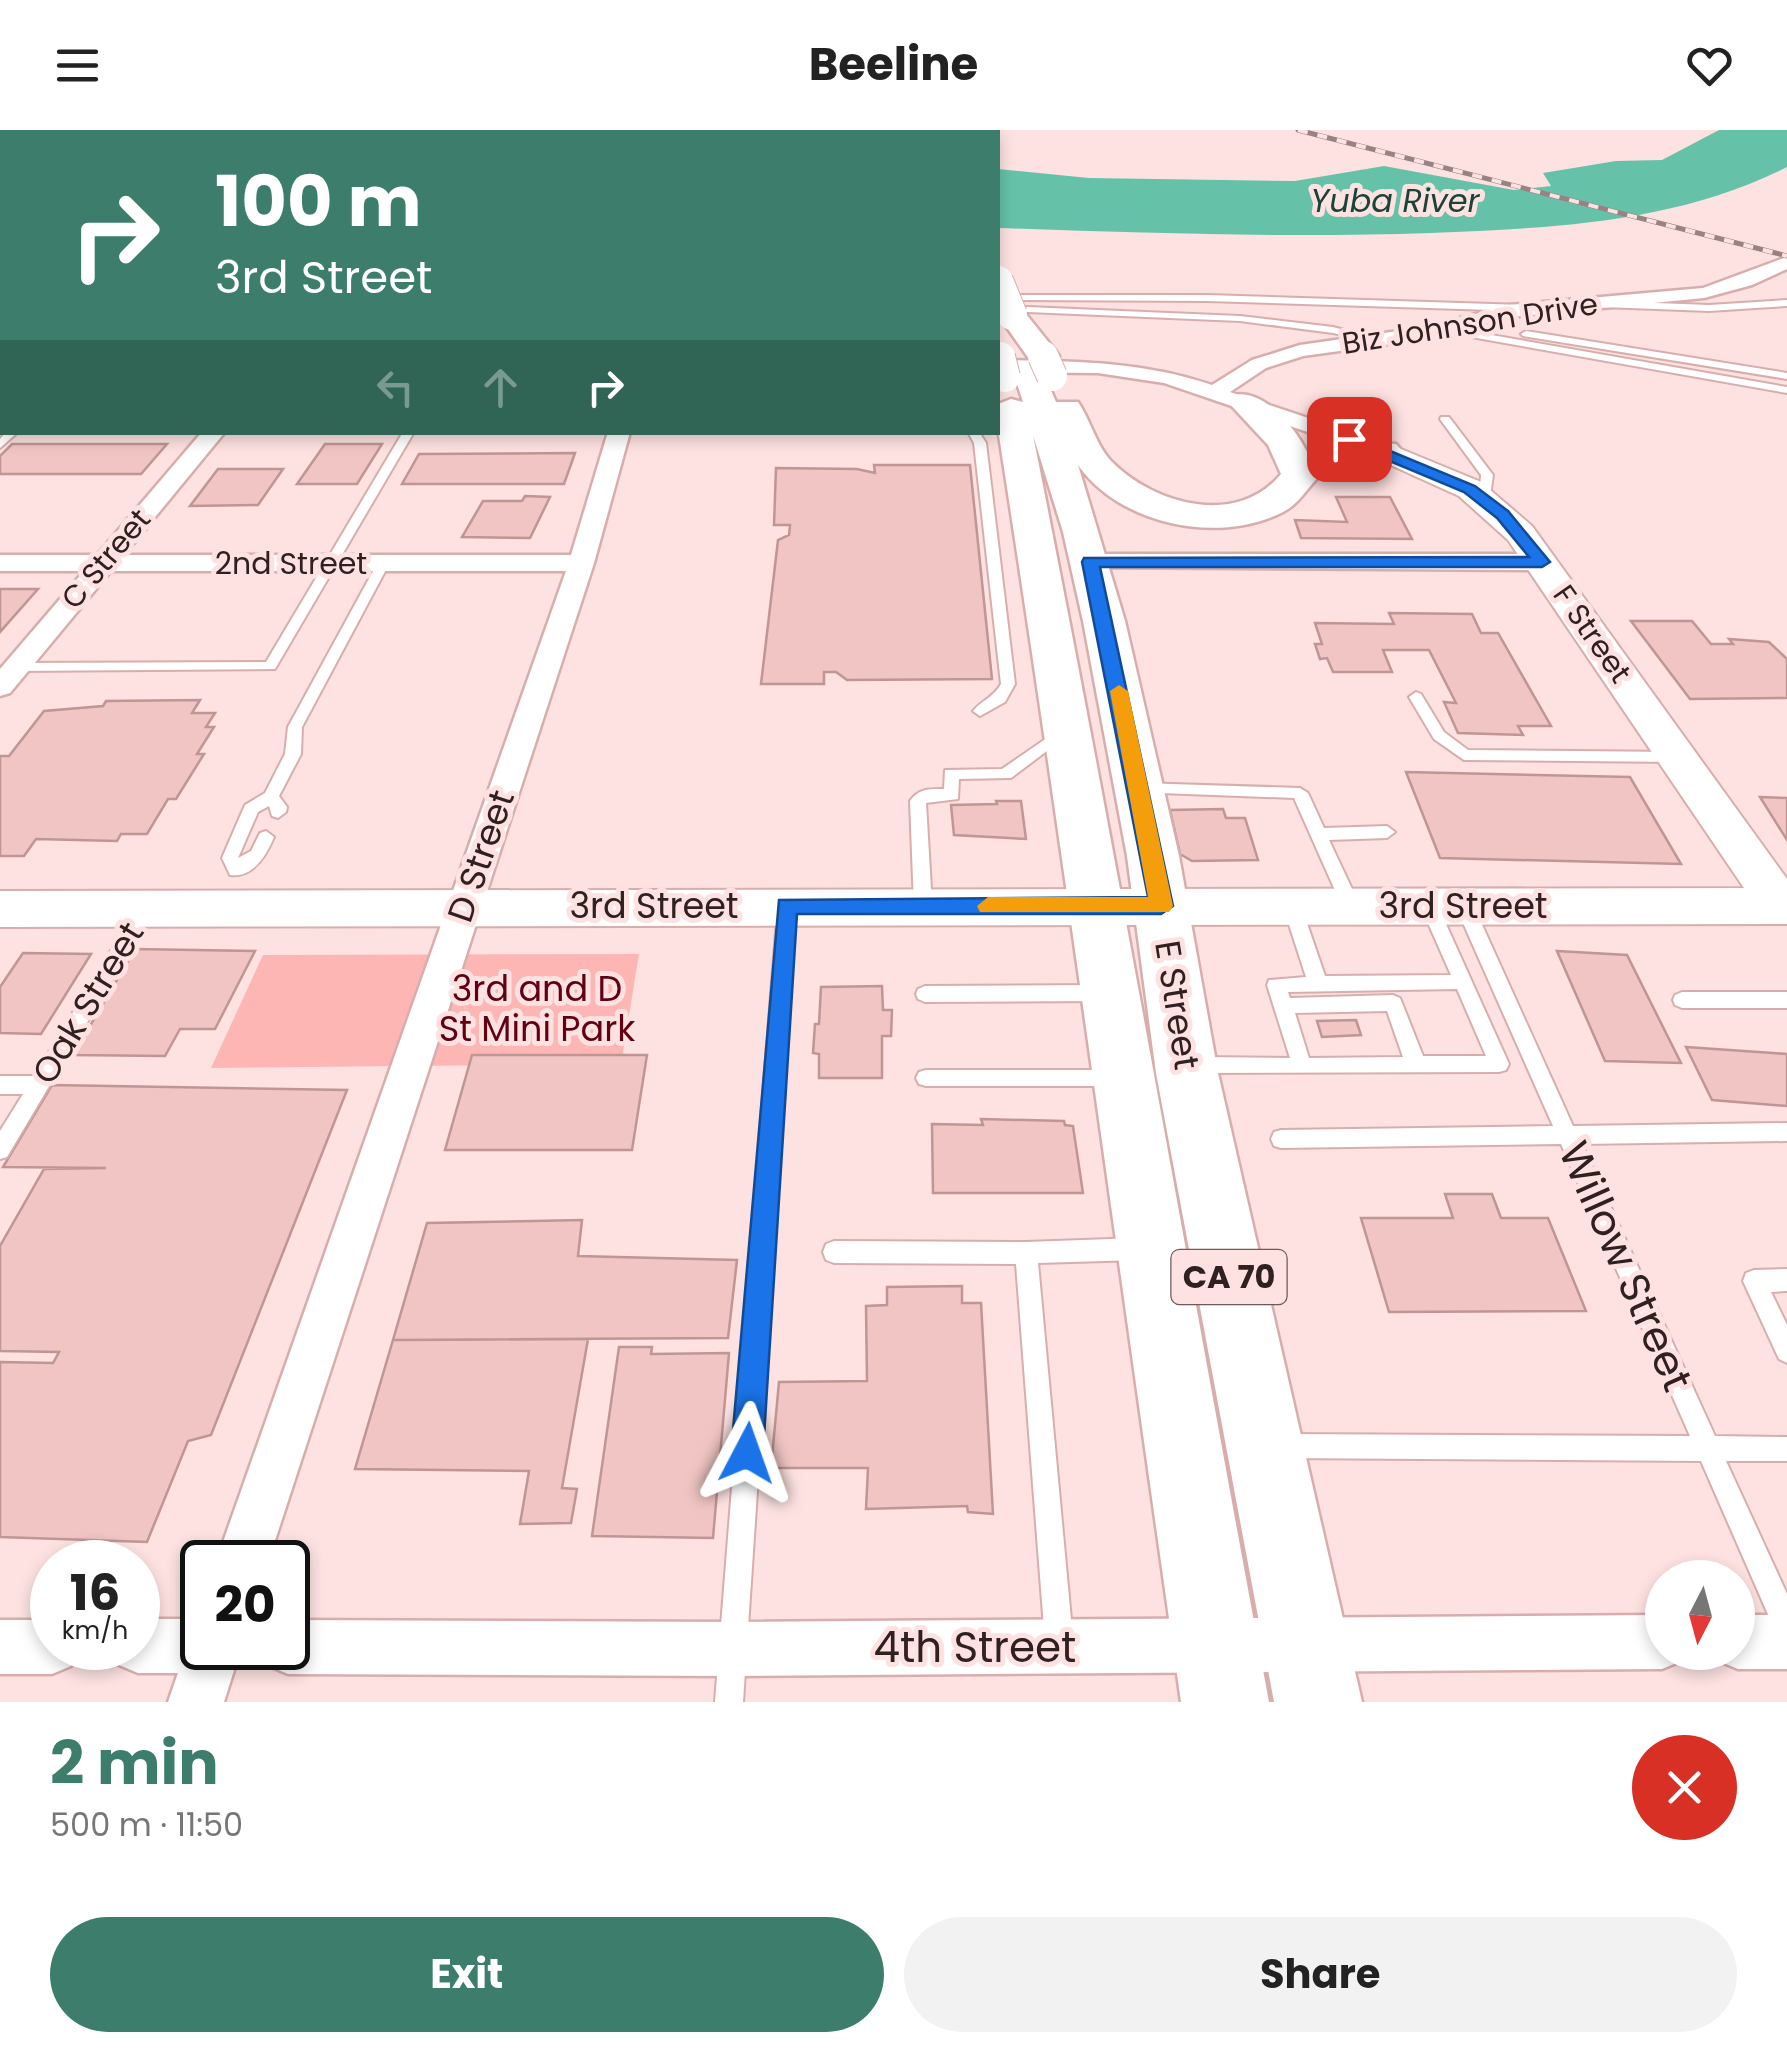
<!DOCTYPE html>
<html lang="en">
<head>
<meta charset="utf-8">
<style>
  body { margin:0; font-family:Poppins,sans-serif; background:#f2f2f2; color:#222; height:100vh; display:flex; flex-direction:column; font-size:38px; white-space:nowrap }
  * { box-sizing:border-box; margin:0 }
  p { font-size:32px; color:#767676 }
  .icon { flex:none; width:55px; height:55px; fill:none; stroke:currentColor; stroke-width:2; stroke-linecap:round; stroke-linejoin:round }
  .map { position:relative; height:1572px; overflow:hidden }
  .sheet { display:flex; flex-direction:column; background:#fff; flex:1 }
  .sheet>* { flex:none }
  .top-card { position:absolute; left:0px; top:0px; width:1000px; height:305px; box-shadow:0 5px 15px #0003; background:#3d7d6b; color:#fff; overflow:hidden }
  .needle { width:65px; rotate:186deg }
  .fabs { position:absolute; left:1645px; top:1430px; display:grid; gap:20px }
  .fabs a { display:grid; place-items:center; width:110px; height:110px; border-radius:50%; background:#fff; box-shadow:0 5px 15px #0003; font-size:50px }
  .speed { position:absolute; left:30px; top:1410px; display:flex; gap:20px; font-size:50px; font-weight:700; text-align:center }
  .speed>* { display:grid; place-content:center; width:130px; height:130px; border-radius:50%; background:#fff; box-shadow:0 5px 15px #0003; line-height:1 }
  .speed small { font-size:25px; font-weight:400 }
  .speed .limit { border:5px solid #111; border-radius:15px; background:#fff; color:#111 }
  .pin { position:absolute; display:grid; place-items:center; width:85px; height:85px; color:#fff; margin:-42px; border-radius:20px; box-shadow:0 5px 15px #0006 }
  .me { position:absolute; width:110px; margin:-55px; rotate:4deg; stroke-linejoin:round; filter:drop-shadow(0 0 8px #0008) }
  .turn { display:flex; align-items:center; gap:35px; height:210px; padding:0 50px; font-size:45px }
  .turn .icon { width:130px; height:130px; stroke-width:2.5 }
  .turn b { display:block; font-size:70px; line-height:85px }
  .lanes { display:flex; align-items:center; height:95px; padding:0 50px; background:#0003; justify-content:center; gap:50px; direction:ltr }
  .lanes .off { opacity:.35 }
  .round { display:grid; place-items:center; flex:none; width:105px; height:105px; border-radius:52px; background:#f2f2f2 }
  .head { display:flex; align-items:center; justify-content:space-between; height:170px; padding:0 50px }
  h1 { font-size:60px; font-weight:700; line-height:75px; color:#3d7d6b }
  .button { display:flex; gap:20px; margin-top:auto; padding:20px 50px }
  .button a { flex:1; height:115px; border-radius:60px; background:#3d7d6b; color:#fff; font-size:40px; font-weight:700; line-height:115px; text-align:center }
  .button a+a { background:#f2f2f2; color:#222 }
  header { display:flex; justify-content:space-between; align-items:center; height:130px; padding:0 50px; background:#fff; font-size:45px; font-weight:700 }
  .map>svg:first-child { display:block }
  .green { fill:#fdb6b4 }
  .water { fill:#65c2a9 }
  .building { fill:#f0c5c3; stroke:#bf9694; stroke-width:2.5 }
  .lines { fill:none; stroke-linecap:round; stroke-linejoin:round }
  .lane-casing { stroke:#d8aeac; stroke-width:4 }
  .street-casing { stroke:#d8aeac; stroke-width:5 }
  .secondary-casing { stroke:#d8aeac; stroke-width:4 }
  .highway-casing { stroke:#d8aeac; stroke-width:5 }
  .lane { fill:#fff; fill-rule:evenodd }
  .street { fill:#fff; fill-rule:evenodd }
  .secondary { fill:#fff; fill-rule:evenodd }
  .highway { fill:#fff; fill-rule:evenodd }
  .rail-casing { stroke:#998382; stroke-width:5 }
  .rail { stroke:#fde2e1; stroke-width:4; stroke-dasharray:10; stroke-linecap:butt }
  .highway-bridge-casing { stroke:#d8aeac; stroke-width:32; stroke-linecap:butt }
  .highway-bridge { stroke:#fff; stroke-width:30 }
  .route { fill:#1a73e8; stroke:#114b97; stroke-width:2.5 }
  .slow { fill:#f59e0b }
  .labels { text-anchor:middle; stroke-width:10; stroke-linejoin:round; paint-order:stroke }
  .far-street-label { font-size:30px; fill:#30201f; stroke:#fde2e1 }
  .far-water-label { font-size:32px; font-style:italic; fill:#1a4439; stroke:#fde2e1 }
  .shield { fill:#fde2e1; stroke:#6e5a59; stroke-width:2.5 }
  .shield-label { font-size:32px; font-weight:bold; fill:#30201f }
  .street-label { font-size:35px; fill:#30201f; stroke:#fde2e1 }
  .park-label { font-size:35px; fill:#620012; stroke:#fde2e1 }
  .near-street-label { font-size:42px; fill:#30201f; stroke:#fde2e1 }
</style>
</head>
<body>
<header><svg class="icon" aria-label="menu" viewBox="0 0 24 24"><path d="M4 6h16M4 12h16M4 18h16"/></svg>Beeline<svg class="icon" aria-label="heart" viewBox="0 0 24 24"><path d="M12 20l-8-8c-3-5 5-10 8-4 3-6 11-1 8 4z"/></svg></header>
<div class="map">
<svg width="1787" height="1572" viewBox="0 0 1787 1572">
  <rect width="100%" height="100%" fill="#fde2e1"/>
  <path class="green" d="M639,824L621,934L211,938L263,825Z"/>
  <path class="water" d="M1719,0H1787V37C1676,93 1553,98 1431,103C1287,108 1142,103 998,98V39L1089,48L1295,51L1384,36L1514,60L1551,56L1543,43L1616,31L1662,30Z"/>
  <path class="building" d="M12,314H167L141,344H0V326Z
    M325,314H382L357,354H297Z
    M575,323L564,354H402L419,324Z
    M874,335H970L992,549L847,550L836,542H824V554H761L778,410L789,405L790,395H774L776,338L857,339L875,343Z
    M218,339H283L258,375L190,376Z
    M525,366L550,367L530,408L462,407L483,371H522Z
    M1336,367H1390L1412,409L1301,408L1295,390L1347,392Z
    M0,459H38L0,502Z
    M1389,483L1472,484L1481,503H1498L1551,596H1518L1523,605L1458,603L1444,572L1456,573L1429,520H1383L1392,542H1333L1327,528L1320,529L1315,514H1322L1315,493L1394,494Z
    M1631,491H1692L1711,514H1733L1729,509L1769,512L1787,529V568L1690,569Z
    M200,570L192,583H215L206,597H214L197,624H204L176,669H168L147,704H121L117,711L36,709L24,726H0V626H9L44,581L103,576L106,571Z
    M1406,642L1630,647L1681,734L1440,728Z
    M1760,667L1787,668V710Z
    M996,671H1021L1026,709L954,705L951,675L997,674Z
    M1223,679L1226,688H1245L1258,730L1192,731L1180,724L1170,680Z
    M135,819L255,821L215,899H180L165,926L73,925Z
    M1557,821L1627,825L1681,933L1605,931Z
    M23,823L91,824L41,904L0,903V857Z
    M882,856L883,880H892L891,906H882V948H819V924L813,923L815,894H819L821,857Z
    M1356,890L1361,905L1322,907L1317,891Z
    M1686,917L1787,924V976L1712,970Z
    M472,925H647L632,1020H445Z
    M52,955L347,960L211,1305L188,1311L147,1412L0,1407V1232L53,1233L59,1222L0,1221V1116L44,1039L106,1038L3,1037Z
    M981,989L1064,991L1065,995L1073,996L1083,1063H933L932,994L983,995Z
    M1445,1064H1492L1501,1088H1548L1586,1181L1389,1182L1361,1088H1453Z
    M582,1090L578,1126L737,1130L728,1208L393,1210L427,1093Z
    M962,1156V1173H981L993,1384L968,1382L967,1376L866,1379L868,1338H771L779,1252L867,1251L866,1176L887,1175V1157Z
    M588,1209L562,1358L577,1359L571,1393L520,1394L529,1341L355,1339L393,1210Z
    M619,1217H652L651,1224L729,1223L713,1408L592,1406Z"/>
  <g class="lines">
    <g class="lane-casing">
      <path id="lane" d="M998,165H1207L1524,175L1529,178L1524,181L1207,171L1000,170Z
        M1787,170V176L1709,181L1603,177L1598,174L1603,171L1709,175Z
        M1006,176L1240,186L1333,197L1383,210L1378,213L1333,203L1240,191L1003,181L1001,179Z
        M1440,196L1787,257V263L1437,201V197Z
        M0,200H2V206H0Z
        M1526,201L1787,243V249L1523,206L1521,204Z
        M1441,287H1449L1493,345L1489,373L1479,370L1481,345L1440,289Z
        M6,302H18L0,318V309Z
        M403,302H414L275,539L16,541L9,537L16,533L266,532Z
        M968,302H979L986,313L1015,554L1005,572L980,586L973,581C982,570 993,568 1001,554L974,313Z
        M383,430L389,434L302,597L301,624L279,666L287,677L286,682L278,688L272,686L269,676L258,682L238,728L251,721L260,703L266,701L274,707C266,726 253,748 230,745L222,728L245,675L265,663L285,624L288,597L377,434Z
        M1416,562L1421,564L1444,602L1468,620L1676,622L1684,627L1676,632L1464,630L1434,609L1409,567Z
        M1063,597L1068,599L1071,602L1068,605L1011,648L959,649L958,669L926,673L932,776L923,783L917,781L914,776L910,671C919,658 930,659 944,659L945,640L1002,639Z
        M1140,653L1300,658L1308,663L1324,698L1387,696L1395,702L1387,708L1329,710L1360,776L1351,783L1342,776L1294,668L1134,662L1132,658Z
        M787,769L796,776L743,1572H715L778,776Z
        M1292,769L1301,776L1325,846L1451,845L1421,777L1430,770L1436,772L1509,934L1506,940L1499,942L1197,943L1190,941L1187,935L1190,929L1197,927L1290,928L1267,855L1269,850L1306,847L1283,776ZM1457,859L1486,926H1423L1402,873L1400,868L1393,865L1290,868L1288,862ZM1387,881L1403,927L1309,928L1295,883Z
        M1465,770L1474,777L1573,996L1787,993V1011L1582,1014L1715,1306L1787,1307V1331H1726L1787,1464V1509L1777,1505L1701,1331L1280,1328L1271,1325L1268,1316L1271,1307L1280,1304L1690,1306L1561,1014L1281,1018L1274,1016L1271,1009L1274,1002L1281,1000L1553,996L1456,777Z
        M146,771L155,778L152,783L7,1027L0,1029V1001L23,964H0V946H34L140,773Z
        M1102,855L1109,858L1111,863L1109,868L1102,871L925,872L918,869L916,864L918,859L925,856Z
        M1682,862H1787V878H1682L1675,875L1673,870L1675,865Z
        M926,940H1116L1123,942L1126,948L1123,954L1116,956H926L919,954L916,948L919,942Z
        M1139,1108L1147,1111L1150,1119L1147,1127L1139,1130L1038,1133L1073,1511L1069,1521L1059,1525L1049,1521L1045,1511L1016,1134L834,1133L826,1130L823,1122L826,1114L834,1111L1026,1112Z
        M1787,1139V1161L1771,1162L1787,1195V1233L1779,1229L1743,1151L1746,1143L1754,1140Z"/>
    </g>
    <g class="street-casing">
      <path id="street" d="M1787,127V139L1752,155L1704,168L1511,187L1427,209L1303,226L1266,238L1230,262L1392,316L1395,321L1392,326L1384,328L1164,253L1098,243L998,242V230C1072,231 1141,231 1212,255L1252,230L1300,215L1426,197L1510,175L1703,158Z
        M0,231H2V243H0Z
        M202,302H225L124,425H571L608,302H630L594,433L268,1432H216L566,441H111L10,563L0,566V539L84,441H0V425H97Z
        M1090,424H1541L1554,432L1541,440L1081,437L1077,432L1081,427Z
        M1662,1485V1522H1685L1681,1531L1662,1539L733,1546L288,1544L269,1536L261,1518H288V1490L733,1492Z
        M1738,1485H1787V1539H1738L1719,1531L1715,1522H1738Z
        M138,1489H202V1518H241L224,1572H168L178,1543H138L119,1535L111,1518H138Z
        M0,1490H52V1518H79L71,1536L52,1544H0Z"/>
    </g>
    <g class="secondary-casing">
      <path id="secondary" d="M1384,312L1481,352L1532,396L1787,749V794L0,797V761L1744,758L1508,410L1459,366L1373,327L1369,321L1373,315Z"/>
    </g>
    <g class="highway-casing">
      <path id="highway" d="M884,0H907L909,2H886Z
        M1012,176L1022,179L1054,219L1059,226L1054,233H1032L998,185L1002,179Z
        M1031,237L1042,240L1056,272H1078C1091,291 1096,316 1113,333C1156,375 1238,397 1281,344L1268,315L1228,272L1233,265C1263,258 1295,297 1307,322L1349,311L1396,314L1402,321L1396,328C1376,333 1354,328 1335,336C1312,345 1305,371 1283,382C1219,415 1120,395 1078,335L1125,491L1179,726L1218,943L1362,1572H1274L1156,943L1127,726L1083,491L1063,402L1033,305C1117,726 1190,1150 1269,1572H1181C1120,1148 1064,723 998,299V274L1011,269L1023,272L1015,247L1020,240Z"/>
    </g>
    <use href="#lane" class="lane"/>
    <use href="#street" class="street"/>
    <use href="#secondary" class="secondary"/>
    <use href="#highway" class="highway"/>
    <g class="rail-casing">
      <path id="rail" d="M1298,0L1787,126"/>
    </g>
    <use href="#rail" class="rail"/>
    <g class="highway-bridge-casing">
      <path id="highway-bridge" d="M998,151L1012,185
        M1043,226L1052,246
        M1000,227L1005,247"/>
    </g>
    <use href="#highway-bridge" class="highway-bridge"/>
  </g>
  <path class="route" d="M1344,306H1354L1475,356L1508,381L1550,432L1542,437H1100L1173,776L1161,784H797L763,1323L759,1335L747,1339L736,1335L731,1323L779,770L1148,767L1082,432L1084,428L1529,427L1497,388L1464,362L1344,312Z"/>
  <path class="slow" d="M1119,555L1128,561L1173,776L1169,782H980L977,776L988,767H1148L1110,561Z"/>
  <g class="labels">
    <g class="far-street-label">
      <text transform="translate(1470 194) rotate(-9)" y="10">Biz Johnson Drive</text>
      <text transform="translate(106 429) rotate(-50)" y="10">C Street</text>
      <text x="291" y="444">2nd Street</text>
      <text transform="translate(1592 504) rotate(55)" y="10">F Street</text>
    </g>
    <g class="far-water-label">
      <text x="1395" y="82">Yuba River</text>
    </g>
    <rect class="shield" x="1171.5" y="1120" width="115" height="54" rx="8"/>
    <g class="shield-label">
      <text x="1229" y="1158">CA 70</text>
    </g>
    <g class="street-label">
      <text transform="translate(481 726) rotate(-71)" y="12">D Street</text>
      <text x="654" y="788">3rd Street</text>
      <text x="1463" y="788">3rd Street</text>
      <text transform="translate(88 873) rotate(-59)" y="12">Oak Street</text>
      <text transform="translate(1177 875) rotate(81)" y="12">E Street</text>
    </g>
    <g class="park-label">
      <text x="537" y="871">3rd and D<tspan x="537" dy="40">St Mini Park</tspan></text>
    </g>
    <g class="near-street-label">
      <text transform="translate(1626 1136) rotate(66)" y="15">Willow Street</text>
      <text x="975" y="1532">4th Street</text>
    </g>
  </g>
</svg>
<div class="fabs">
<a><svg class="needle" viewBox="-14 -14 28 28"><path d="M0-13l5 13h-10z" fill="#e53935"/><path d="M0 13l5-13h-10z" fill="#767676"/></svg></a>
</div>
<div class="speed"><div>16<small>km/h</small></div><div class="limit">20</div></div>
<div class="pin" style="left:1349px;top:309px;background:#d93025"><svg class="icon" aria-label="arrive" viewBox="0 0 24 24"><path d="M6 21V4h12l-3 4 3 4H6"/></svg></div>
<svg class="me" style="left:747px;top:1323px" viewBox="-20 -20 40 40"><path d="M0-17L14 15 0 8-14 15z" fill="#1a73e8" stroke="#fff" stroke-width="4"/></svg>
<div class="top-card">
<div class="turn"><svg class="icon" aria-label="right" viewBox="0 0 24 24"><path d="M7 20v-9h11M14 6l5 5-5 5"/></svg><div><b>100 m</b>3rd Street</div></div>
<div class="lanes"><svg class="icon off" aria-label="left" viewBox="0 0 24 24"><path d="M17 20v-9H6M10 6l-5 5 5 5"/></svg><svg class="icon off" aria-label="ahead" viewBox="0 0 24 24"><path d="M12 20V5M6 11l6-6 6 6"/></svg><svg class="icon" aria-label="right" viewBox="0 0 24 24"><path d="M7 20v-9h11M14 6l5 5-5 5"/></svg></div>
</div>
</div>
<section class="sheet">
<div class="head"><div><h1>2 min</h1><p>500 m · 11:50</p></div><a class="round" style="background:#d93025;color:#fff"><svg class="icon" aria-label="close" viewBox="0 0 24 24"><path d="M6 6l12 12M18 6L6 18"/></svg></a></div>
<div class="button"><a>Exit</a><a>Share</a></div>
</section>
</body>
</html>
